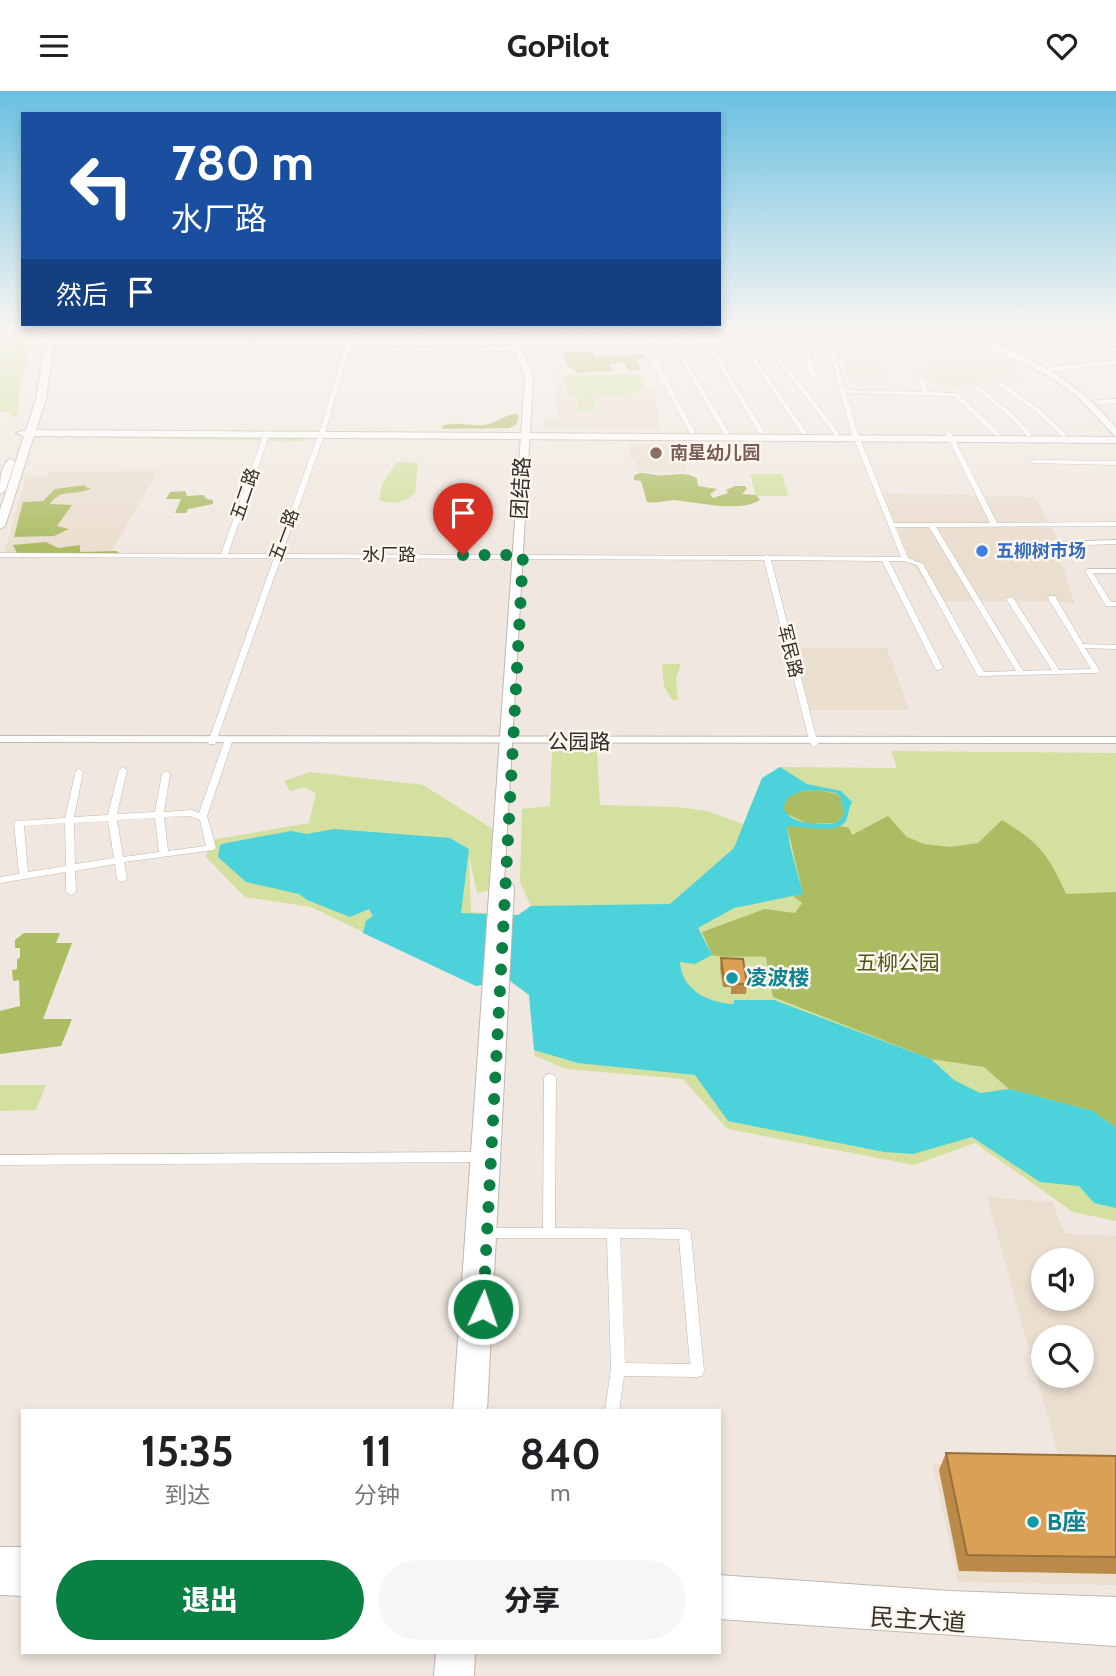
<!DOCTYPE html>
<html lang="zh">
<head>
<meta charset="utf-8">
<style>
  body { margin:0; font-family:Cabin,"Noto Sans SC",sans-serif; background:#f6f6f6; color:#202124; height:100vh; display:flex; flex-direction:column; font-size:26px; white-space:nowrap }
  * { box-sizing:border-box; margin:0 }
  p { font-size:23px; color:#757577 }
  .icon { flex:none; width:38px; height:38px; fill:none; stroke:currentColor; stroke-width:2; stroke-linecap:round; stroke-linejoin:round }
  .map { position:relative; flex:1; overflow:hidden }
  .drawer { position:absolute; left:21px; top:1318px; width:700px; height:245px; display:flex; flex-direction:column; background:#fff; border-radius:0px; box-shadow:0 4px 10px #0003 }
  .drawer>* { flex:none }
  .top-card { position:absolute; left:21px; top:21px; width:700px; height:214px; border-radius:0px; box-shadow:0 4px 10px #0003; background:#1a4fa0; color:#fff; overflow:hidden }
  .controls { position:absolute; left:1031px; top:1157px; display:grid; gap:14px }
  .controls a { display:grid; place-items:center; width:63px; height:63px; border-radius:50%; background:#fff; box-shadow:0 4px 10px #0003; font-size:35px }
  .pin { position:absolute; display:grid; place-items:center; width:60px; height:60px; color:#fff; margin:-72px -30px; border-radius:50% 50% 50% 0; rotate:-45deg; box-shadow:0 0 7px #0007 }
  .pin .icon { rotate:45deg }
  .me { position:absolute; width:77px; margin:-38px; rotate:3deg; stroke-linejoin:round; filter:drop-shadow(0 0 5px #0008) }
  .turn { display:flex; align-items:center; gap:24px; height:147px; padding:0 35px; font-size:32px }
  .turn .icon { width:91px; height:91px; stroke-width:2.5 }
  .turn b { display:block; font-size:49px; line-height:60px }
  .then { display:flex; align-items:center; height:66px; padding:0 35px; background:#0003; gap:14px; font-size:26px }
  .eta { display:flex; justify-content:space-evenly; align-items:center; height:119px; text-align:center }
  .eta b { font-size:42px; font-weight:800; line-height:49px }
  .cta { display:flex; gap:14px; margin-top:auto; padding:14px 35px }
  .cta a { flex:1; height:80px; border-radius:42px; background:#0b8043; color:#fff; font-size:28px; font-weight:800; line-height:80px; text-align:center }
  .cta a+a { background:#f6f6f6; color:#202124 }
  header { display:flex; justify-content:space-between; align-items:center; height:91px; padding:0 35px; background:#fff; font-size:32px; font-weight:800 }
  .map>svg:first-child { display:block }
  .built { fill:#eadecf; fill-rule:evenodd }
  .green { fill:#d3e09f }
  .forest { fill:#acbc63 }
  .water { fill:#4bd2da; fill-rule:evenodd }
  .lines { fill:none; stroke-linecap:round; stroke-linejoin:round }
  .minor-casing { stroke:#bfb8b0; stroke-width:1 }
  .tertiary-casing { stroke:#bfb8b0; stroke-width:2 }
  .secondary-casing { stroke:#bfb8b0; stroke-width:2 }
  .primary-casing { stroke:#bfb8b0; stroke-width:2 }
  .minor { fill:#fff; fill-rule:evenodd }
  .tertiary { fill:#fff; fill-rule:evenodd }
  .secondary { fill:#fff; fill-rule:evenodd }
  .primary { fill:#fff; fill-rule:evenodd }
  .wall { fill:#bb8a49 }
  .building { fill:#daa055; stroke:#99703c; stroke-width:2 }
  .route { stroke:#0b8043; stroke-width:12; stroke-dasharray:0 21.6 }
  .education-dot { fill:#8d6e63; stroke:#fdf6ee; stroke-width:2.5 }
  .shop-dot { fill:#3f7fe0; stroke:#fdf6ee; stroke-width:2.5 }
  .culture-dot { fill:#0f9aa8; stroke:#fdf6ee; stroke-width:2.5 }
  .labels { text-anchor:middle; stroke-width:5; stroke-linejoin:round; paint-order:stroke }
  .far-education-label { font-size:18px; font-weight:bold; fill:#785e54; stroke:#fdf6ee; text-anchor:start }
  .far-street-label { font-size:18px; fill:#312f2c; stroke:#fdf6ee }
  .far-shop-label { font-size:18px; font-weight:bold; fill:#366cbe; stroke:#fdf6ee; text-anchor:start }
  .street-label { font-size:21px; fill:#312f2c; stroke:#fdf6ee }
  .park-label { font-size:21px; fill:#4d5716; stroke:#fdf6ee }
  .culture-label { font-size:21px; font-weight:bold; fill:#0d838f; stroke:#fdf6ee; text-anchor:start }
  .near-culture-label { font-size:24px; font-weight:bold; fill:#0d838f; stroke:#fdf6ee; text-anchor:start }
  .near-street-label { font-size:24px; fill:#312f2c; stroke:#fdf6ee }
</style>
</head>
<body>
<header><svg class="icon" aria-label="menu" viewBox="0 0 24 24"><path d="M4 6h16M4 12h16M4 18h16"/></svg>GoPilot<svg class="icon" aria-label="heart" viewBox="0 0 24 24"><path d="M12 20l-8-8c-3-5 5-10 8-4 3-6 11-1 8 4z"/></svg></header>
<div class="map">
<svg width="1116" height="1585" viewBox="0 0 1116 1585">
  <rect width="100%" height="100%" fill="#f0e8e0"/>
  <path class="built" d="M842,243L888,266L873,269L886,277L891,288H848L835,244Z
    M979,262L996,268L1002,267L1020,275L1023,277L1008,280L1024,288L987,291L945,299L908,276Z
    M641,283L645,297H655L660,339L544,338V328H558L554,284Z
    M629,353H681L686,380H636L635,368H630Z
    M148,378H159L110,463H4L26,386L47,384L51,381L146,380Z
    M882,402L1035,406L1061,454L1056,455L1075,513L1055,510H938L907,465Z
    M793,557H887L909,619H808Z
    M987,1106L1052,1111L1065,1143L1116,1145V1494L958,1491L933,1373L1061,1374ZM1043,1169H1082V1208H1043ZM1043,1246H1082V1284H1043Z"/>
  <path class="green" d="M8,236H33L27,265L24,270L29,273L21,284L17,326L9,325L12,322L0,321V261L10,254L14,246Z
    M641,283L645,297H637L638,303L595,304V320H578V304H567L565,284Z
    M100,345L306,346L307,347L300,350L96,347Z
    M407,371L418,372L415,402C404,412 394,414 379,409L382,393L396,372Z
    M750,383H782L788,405H756Z
    M662,573H681L676,587L678,609H672L664,595Z
    M552,660L597,661L600,714L678,716L707,720L743,733L762,687L780,676L897,677L891,660L1116,662V1130L1073,1121L975,1052L914,1074L727,1038L683,988L566,978L535,965L529,904L509,889L476,895L311,816L245,806L206,766L211,749L309,732L316,702L305,696L290,700L284,690L310,681L423,694L496,740L493,798L477,802L469,765L471,821L519,824L531,815L520,791L522,718L550,715Z
    M0,994H46L36,1019L0,1020Z"/>
  <path class="forest" d="M563,261H593L595,265L643,263L646,268H636L641,279L629,280L624,271L609,273L615,280L576,282L574,278L568,276Z
    M516,323L519,325L516,334L509,337L443,338L442,335C457,329 474,337 489,333C499,330 504,324 516,323Z
    M639,382C646,382 650,383 656,384C671,386 681,379 697,387L698,395L717,398L710,403L713,407L728,402L726,399L735,395H745L747,398L742,403L756,404L760,409C740,422 696,411 674,409C665,409 657,413 647,411L641,390L634,389V385Z
    M86,394L85,396L91,397C77,406 61,396 50,413L72,414L57,435L69,438L54,445L14,446L23,411L43,410L55,398Z
    M185,400L187,405L204,404L206,408L213,409V413L188,418L186,422H175L181,408H166L170,401Z
    M46,451L58,457L80,454V461L116,460L125,466H16L17,462L13,454Z
    M819,699L836,703L841,707L844,724L836,732L808,733L785,722L783,717L788,705L802,700Z
    M888,725L907,746L924,753L950,756L978,752L1002,729C1039,752 1048,762 1066,803L1116,801V774V1037L1093,1020L1009,998L984,976L931,968L773,906L766,866C748,864 730,868 712,864L702,841L765,818L795,822L802,812L793,805L803,803L787,735C801,735 837,733 849,737L852,744Z
    M24,842H60L56,852H72L43,928H72L61,955L0,963V920L20,915L19,889L13,890L12,879L17,878V868L20,867V857H15V849Z"/>
  <path class="water" d="M780,676L807,693L841,700L852,711C848,717 849,727 844,732C834,743 801,735 787,735L790,755L803,803L734,817L698,837L712,864L695,873L680,871C681,897 706,912 734,913V909H774L931,968L954,989L980,1002L1009,998L1093,1020L1116,1037V1117L1094,1112L1079,1095L1040,1091L972,1046L913,1063L884,1061L728,1030L695,984L578,972L534,959L529,904L509,889L476,895L363,842L366,830L373,825L369,818L350,826L307,809L299,803L246,791L218,766L220,754L226,752L291,740L307,743L334,738L450,747L469,758L461,822L518,824L531,815L670,813L734,757L762,687ZM819,699L836,702L841,707L844,724L836,732C819,734 792,735 783,717L788,706L802,700Z"/>
  <g class="lines">
    <g class="minor-casing">
      <path id="minor" d="M59,236H139L137,237L42,239L40,238L42,237Z
        M351,236H355L349,257H408L415,236H419L413,257L518,256L521,258L518,260L348,261L326,339L282,463L764,465L767,464L770,465L901,466L852,343L840,302L838,300L840,299L826,249L820,246L805,247L817,286L814,288L811,286L800,247L766,248L839,342V344H835L761,248L743,249L807,342L806,343H802L738,249L709,250L765,342L764,343L759,342L704,250L676,251L729,342L726,344L723,342L671,251L647,252L695,341L692,343L689,341L642,252L521,257L518,255L521,253L578,252L562,236H567L583,251H604L603,247L590,236C598,236 606,243 609,251L641,249L643,247L646,249L670,248L672,247L675,248H694L675,236H681L700,247L705,246L708,247L736,246L738,245L741,246L817,244L805,236H811L822,242L852,236H862L826,245L830,248L845,299L923,301L918,290L923,289L929,301L957,302L1001,344L996,345L954,305L846,302L858,343L894,432H990L946,343L949,341L952,343L997,432L1116,431V435L936,436L1023,580L1052,579L1006,508L1010,506L1014,508L1059,579L1091,578L1048,507L1049,505H1055L1083,553L1116,554V558L1085,557L1100,580L1096,582L978,585L917,474L904,470H889L943,577L939,579H936L882,470L771,469L818,653L814,656L810,653L764,469L281,467L216,651L215,653H209L208,651L274,467L0,466V462L221,463L264,342L267,340L270,342L228,463H275L320,339ZM895,436H929L1016,580L984,581L923,473L908,467Z
        M619,236H624L633,243L629,244Z
        M647,236H652L653,238L649,239Z
        M1112,255L1116,257V261L1109,257Z
        M1116,269V273L1051,280L1048,278L1051,276Z
        M998,292H1002L1038,317L1066,343V345H1062L1034,319L998,294Z
        M974,295H978L1013,323L1031,343V345H1027L1009,325L974,297Z
        M1116,308V312L1098,313L1095,311L1098,309Z
        M1034,369L1116,370V374L1032,372L1031,371Z
        M1116,449V453L1057,455L1054,453L1057,451Z
        M1116,478V482H1093L1111,511H1116V515H1106L1085,480L1088,478Z
        M228,648L232,651L207,725L216,757L214,759L124,771L127,788L122,791L117,788L115,773L75,780L76,801L71,804L66,801V781L0,792V786L19,783L14,732L16,730L65,727L76,679L79,678L83,681L74,726L108,724L119,679L123,676L127,679L117,723L155,721L162,683L166,680L170,683L164,721L191,719L199,722L224,651ZM190,725L200,729L206,755L168,760L164,726ZM155,727L159,761L123,766L117,729ZM108,730L114,767L75,773L74,732ZM65,732L66,775L28,781L24,735Z
        M550,983L554,984L556,987L555,1137L685,1138L689,1139L691,1143L704,1280L702,1285L697,1286L624,1285L619,1320H605L611,1278L607,1147H487L483,1146L481,1142L483,1138L487,1137H543L544,987L546,984ZM620,1147L679,1148L690,1273L625,1272Z
        M479,1061L483,1063L485,1066L483,1069L479,1071L0,1074V1064Z"/>
    </g>
    <g class="tertiary-casing">
      <path id="tertiary" d="M0,645L1116,646V652L0,651Z"/>
    </g>
    <g class="secondary-casing">
      <path id="secondary" d="M497,236H504L522,258L533,287L504,792L512,793L514,796L487,1320H453L525,287L514,258Z
        M436,1561H475L474,1585H434Z"/>
    </g>
    <g class="primary-casing">
      <path id="primary" d="M48,236H56L46,308L36,339L1116,346V352L34,345L5,435L0,438V419L24,345L16,342L26,339L36,308Z
        M946,236H957C1021,262 1071,282 1116,337V346L1077,305L1047,284Z
        M10,368L15,371L5,400L0,403C0,391 0,374 10,368Z
        M0,1456H23V1505L0,1504Z
        M719,1484L949,1500L1116,1506V1555L719,1528Z"/>
    </g>
    <use href="#minor" class="minor"/>
    <use href="#tertiary" class="tertiary"/>
    <use href="#secondary" class="secondary"/>
    <use href="#primary" class="primary"/>
  </g>
  <path class="wall" d="M721,867L747,893L746,903H731V896H723L720,877Z
    M946,1362L1116,1365V1483L959,1480L939,1379Z"/>
  <path class="building" d="M721,867L743,868L747,893H733L732,887H724Z
    M946,1362L1116,1365V1466L967,1464Z"/>
  <linearGradient id="sky" x2="0" y2="1"><stop stop-color="#69c0e2"/><stop offset="0.52" stop-color="#f8f5f1"/><stop offset="1" stop-color="#f8f5f1" stop-opacity="0"/></linearGradient>
  <rect width="1116" height="458" fill="url(#sky)"/>
  <g class="lines">
    <path class="route" d="M463,464H523L483,1218"/>
  </g>
  <circle class="education-dot" cx="656" cy="362" r="7"/>
  <circle class="shop-dot" cx="982" cy="460" r="7"/>
  <g class="culture-dot">
    <circle cx="732" cy="887" r="7"/>
    <circle cx="1033" cy="1431" r="7"/>
  </g>
  <g class="labels">
    <g class="far-education-label">
      <text x="670" y="368">南星幼儿园</text>
    </g>
    <g class="far-street-label">
      <text transform="translate(245 403) rotate(-71)" y="6">五二路</text>
      <text transform="translate(284 444) rotate(-70)" y="6">五一路</text>
      <text x="389" y="470">水厂路</text>
      <text transform="translate(790 560) rotate(76)" y="6">军民路</text>
    </g>
    <g class="far-shop-label">
      <text x="996" y="466">五柳树市场</text>
    </g>
    <g class="street-label">
      <text transform="translate(521 397) rotate(-87)" y="7">团结路</text>
      <text x="579" y="658">公园路</text>
    </g>
    <g class="park-label">
      <text x="898" y="879">五柳公园</text>
    </g>
    <g class="culture-label">
      <text x="746" y="894">凌波楼</text>
    </g>
    <g class="near-culture-label">
      <text x="1047" y="1439">B座</text>
    </g>
    <g class="near-street-label">
      <text transform="translate(918 1529) rotate(4)" y="8">民主大道</text>
    </g>
  </g>
</svg>
<div class="controls">
<a><svg class="icon" aria-label="sound" viewBox="0 0 24 24"><path d="M4 9h4l5-4v14l-5-4H4zM17 9q2 3 0 6"/></svg></a>
<a><svg class="icon" aria-label="search" viewBox="0 0 24 24"><circle cx="10" cy="10" r="6"/><path d="M15 15l6 6"/></svg></a>
</div>
<div class="pin" style="left:463px;top:464px;background:#d93025"><svg class="icon" aria-label="arrive" viewBox="0 0 24 24"><path d="M6 21V4h12l-3 4 3 4H6"/></svg></div>
<svg class="me" style="left:483px;top:1218px" viewBox="-20 -20 40 40"><circle r="17" fill="#0b8043" stroke="#fff" stroke-width="3"/><path d="M0-11L8 9 0 5-8 9z" fill="#fff"/></svg>
<div class="top-card">
<div class="turn"><svg class="icon" aria-label="left" viewBox="0 0 24 24"><path d="M17 20v-9H6M10 6l-5 5 5 5"/></svg><div><b>780 m</b>水厂路</div></div>
<div class="then">然后<svg class="icon" aria-label="arrive" viewBox="0 0 24 24"><path d="M6 21V4h12l-3 4 3 4H6"/></svg></div>
</div>
<section class="drawer">
<div class="eta">
<div><b>15:35</b><p>到达</p></div>
<div><b>11</b><p>分钟</p></div>
<div><b>840</b><p>m</p></div>
</div>
<div class="cta"><a>退出</a><a>分享</a></div>
</section>
</div>
</body>
</html>
